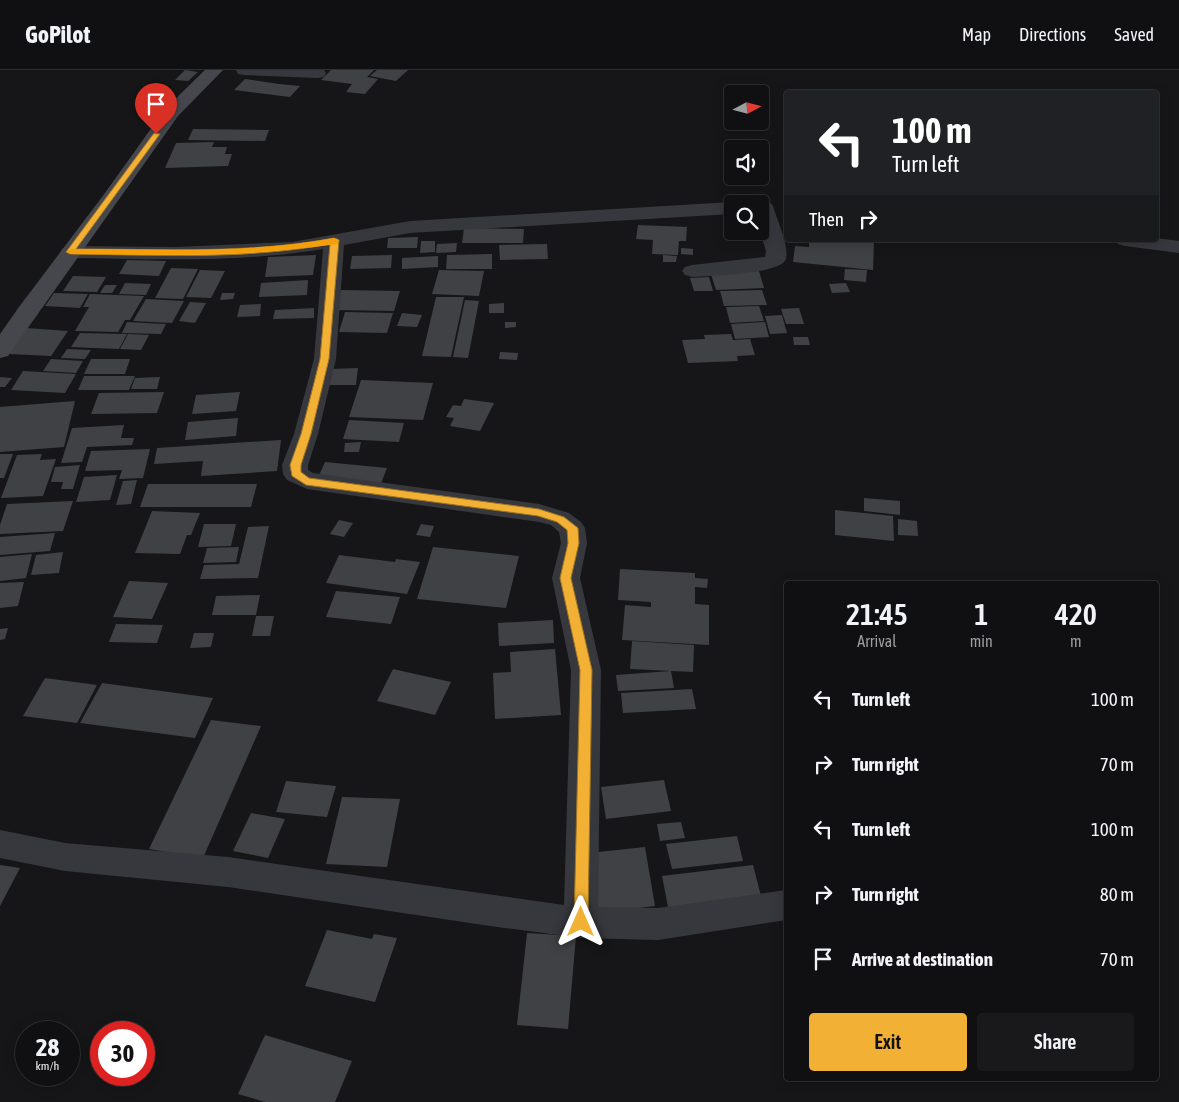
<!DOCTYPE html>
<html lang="en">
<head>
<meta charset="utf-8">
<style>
  body { margin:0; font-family:"Asap Condensed",sans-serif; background:#19191b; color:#f1f3f6; height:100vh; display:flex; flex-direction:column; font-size:19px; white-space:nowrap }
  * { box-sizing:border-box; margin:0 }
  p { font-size:16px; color:#9c9d9f }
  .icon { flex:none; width:28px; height:28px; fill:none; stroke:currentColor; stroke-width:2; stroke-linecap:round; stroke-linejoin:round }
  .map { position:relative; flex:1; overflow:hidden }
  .drawer { position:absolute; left:784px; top:511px; width:375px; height:500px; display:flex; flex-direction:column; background:#101012; border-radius:5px; box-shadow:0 2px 12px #0003,0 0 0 1px #303032 }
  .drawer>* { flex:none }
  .banner { position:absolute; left:784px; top:20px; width:375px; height:152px; border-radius:5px; box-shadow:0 2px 12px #0003,0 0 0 1px #303032; background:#202124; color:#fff; overflow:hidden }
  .needle { width:32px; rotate:83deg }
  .controls { position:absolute; left:724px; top:15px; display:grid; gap:10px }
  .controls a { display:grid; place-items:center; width:45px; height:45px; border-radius:5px; background:#101012; box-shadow:0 2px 12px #0003,0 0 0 1px #303032; font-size:25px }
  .speed { position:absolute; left:15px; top:951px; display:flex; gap:10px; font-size:25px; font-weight:700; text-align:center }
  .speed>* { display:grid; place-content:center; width:65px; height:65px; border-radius:50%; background:#101012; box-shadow:0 2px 12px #0003,0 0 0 1px #303032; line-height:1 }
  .speed small { font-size:12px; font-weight:400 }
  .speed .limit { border:8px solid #d22; background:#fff; color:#111 }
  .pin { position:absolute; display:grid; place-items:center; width:42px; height:42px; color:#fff; margin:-51px -21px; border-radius:50% 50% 50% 0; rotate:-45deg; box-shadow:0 0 5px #0007 }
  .pin .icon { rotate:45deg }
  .me { position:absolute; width:55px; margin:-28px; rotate:0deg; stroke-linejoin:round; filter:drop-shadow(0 0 4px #0008) }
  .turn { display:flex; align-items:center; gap:18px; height:105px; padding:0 25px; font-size:22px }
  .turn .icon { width:65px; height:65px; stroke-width:2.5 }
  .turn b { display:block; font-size:35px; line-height:42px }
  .then { display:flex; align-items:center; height:48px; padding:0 25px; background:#0003; gap:10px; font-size:19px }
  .eta { display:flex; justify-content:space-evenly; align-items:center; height:85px; text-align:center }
  .eta b { font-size:30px; font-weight:600; line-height:35px }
  .primary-button { display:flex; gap:10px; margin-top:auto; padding:10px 25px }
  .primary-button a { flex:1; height:58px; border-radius:5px; background:#f2b134; color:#111; font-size:20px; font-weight:600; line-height:58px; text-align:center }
  .primary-button a+a { background:#19191b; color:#f1f3f6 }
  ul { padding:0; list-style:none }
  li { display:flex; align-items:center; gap:15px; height:65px; padding:0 25px }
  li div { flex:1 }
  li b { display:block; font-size:19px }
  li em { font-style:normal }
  header { display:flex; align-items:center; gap:30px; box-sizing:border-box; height:70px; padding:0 25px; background:#101012; border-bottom:1px solid #303032 }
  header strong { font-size:24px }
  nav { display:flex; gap:28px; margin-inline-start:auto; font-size:18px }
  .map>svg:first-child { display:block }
  .building { fill:#404145 }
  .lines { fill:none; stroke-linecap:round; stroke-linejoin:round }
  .street { fill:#37383d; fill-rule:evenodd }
  .secondary { fill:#45474d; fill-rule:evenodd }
  .route { fill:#f2b134; stroke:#9d7322 }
  .slow { fill:#f59e0b }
</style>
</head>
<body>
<header>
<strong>GoPilot</strong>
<nav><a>Map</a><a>Directions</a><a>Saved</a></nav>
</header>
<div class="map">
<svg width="1179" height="1032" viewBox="0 0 1179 1032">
  <rect width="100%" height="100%" fill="#161618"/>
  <path class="building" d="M185,0L198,2L188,11L175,10Z
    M331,0H374L367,7L378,9L365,24L346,22L352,14L321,10Z
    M377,0H408L396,11L370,6Z
    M245,9L279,14L300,16L290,27L234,20Z
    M193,59L269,60L265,71L188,70Z
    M214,72L212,77H227L225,84H232L228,96L165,98L176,73Z
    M638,155L687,157L686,171H679L678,185L652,184L653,170L636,169Z
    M464,158L524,159L523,173H462Z
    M418,167L417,178H387L388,168Z
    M809,170H874L873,200L793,192L795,176L809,177Z
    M421,171H435V182L420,183Z
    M457,173L456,182L436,183L437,174Z
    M547,174L548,189L500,190L499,175Z
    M681,178L693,179V185L681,184Z
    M492,184V199H446L447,185Z
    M316,185L313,205L265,207L268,187Z
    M392,185L391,198L350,199L352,186Z
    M663,185L677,186L676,192H663Z
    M438,186V197L402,199V188Z
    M127,190L166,191L159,206L119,204Z
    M171,198L198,199L183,229L155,228Z
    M845,199L867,200L866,212L844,210Z
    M200,200L225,201L211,228L186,227Z
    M439,200L484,201L479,226L432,224Z
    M759,201L764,218L716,220L711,204Z
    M73,206L106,207L97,222L63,221Z
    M709,207L713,221H694L690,208Z
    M308,210L307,225L259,227L261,213Z
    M125,213L151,214L146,225L119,224Z
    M846,213L850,222L832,223L829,214Z
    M105,215H117L112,223H100Z
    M341,220L400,221L394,241L334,240Z
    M762,220L767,235L724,236L720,221Z
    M54,223L88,224L80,238L45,236Z
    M222,223H235L233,229L220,230Z
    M90,224L144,226L130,250H125L118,262L75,261L89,237H83Z
    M436,227H464L451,287L422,286Z
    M146,229L184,231L172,253L133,251Z
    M465,230L479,231L468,288L453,287Z
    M190,232L206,233L195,253L179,251Z
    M504,233V243H489V234Z
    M261,234L260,246L237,247L240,235Z
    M759,236L764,251L730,253L726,237Z
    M314,238V248L273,249L275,240Z
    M799,238L804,254H786L781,239Z
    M345,242L393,243L387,263L339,262Z
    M402,243L422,245L417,257L397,256Z
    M782,245L787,263L770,264L765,246Z
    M127,252L166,254L161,264L122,263Z
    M505,252H516V257L505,258Z
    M765,252L769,267L735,269L731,254Z
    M26,258L68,261L51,286L9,284Z
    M80,263L127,264L119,279L71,277Z
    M128,264L149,265L141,280L120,279Z
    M731,264L733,270L750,269L755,285L737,286L738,291L688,293L682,270L705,269L704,265Z
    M793,267H808L810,275H794Z
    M67,279L91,280L85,289L61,288Z
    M500,282L518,283L517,290L499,289Z
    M51,289L83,291L76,303L43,301Z
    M91,289H130L125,304H84Z
    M358,298L356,315H326L330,299Z
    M23,301L76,304L65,323L11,320Z
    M84,306H135L129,320H78Z
    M0,307L12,308L5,317H0Z
    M160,307L157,319H131L135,308Z
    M361,310L433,313L423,350L349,347Z
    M164,322L157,343L91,344L99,323Z
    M240,322L236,341L192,344L196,325Z
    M464,329L494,333L480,361L450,356L454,348L446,347L453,335L461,336Z
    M75,331L64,377L0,382V337Z
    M238,348L236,366L185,370L188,352Z
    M349,350L404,353L399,372L343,369Z
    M124,355L121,368H134L132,375L87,377L82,392L61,393L72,358Z
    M281,370L277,401L201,406L203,391L154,394L157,378Z
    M361,372L359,382H344L345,373Z
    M150,379L143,408L119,409L122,400L85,401L91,381Z
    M0,384H13L4,408H0Z
    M42,384L40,390L56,389L43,426L1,428L17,385Z
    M325,392L387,398L380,416L317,410Z
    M80,395L73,419H61L63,412H51L55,397Z
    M117,405L110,430L76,432L84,407Z
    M137,410L131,434L116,435L123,411Z
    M148,414H257L251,437H140Z
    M864,428L900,431V445L864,441Z
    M73,431L63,461L0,464V455L7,434Z
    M835,440L893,446L894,471L835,465Z
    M152,441L200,443L191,465H187L180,484L135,483Z
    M898,449L917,451L918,466L898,465Z
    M339,450L353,453L344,467L330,464Z
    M204,454H236L231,476L198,477Z
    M421,454L434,456L430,467L416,465Z
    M269,456L258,508L200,509L204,495L239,494L248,457Z
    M55,463L50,481L0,485V467Z
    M239,477L236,492L203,493L207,478Z
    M433,477L519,486L506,538L417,529Z
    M63,482L59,503L31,505L36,485Z
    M32,484L26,508L0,511V487Z
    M339,485L395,492L396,489L420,492L407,524L326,513Z
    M620,499L695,503V508L708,509L707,518L695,517V534L709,535V575L622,570L625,535L651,537V532L618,530Z
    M129,511L168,513L152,549L113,547Z
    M24,512L18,536L0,538V513Z
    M336,521L400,527L391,554L326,547Z
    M260,525L256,545H212L216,526Z
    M256,546H274L270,566H252Z
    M553,550L554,573L499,576L498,553Z
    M116,554L163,555L157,573L109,572Z
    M8,558L5,569L0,570V559Z
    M194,563H214L211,577L190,578Z
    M632,571L694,575L693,602L630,599Z
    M555,579L561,645L495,649L493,603L511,602L510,582Z
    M393,599L451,612L435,645L377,631Z
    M671,601L674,618L618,621L616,605Z
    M45,608L97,615L77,653L23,646Z
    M102,613L213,628L195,668L80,653Z
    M692,619L696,639L623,643L621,623Z
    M211,650L261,656L203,788L149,779Z
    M664,710L671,741L606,749L601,717Z
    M286,711L336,716L327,747L276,742Z
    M342,727L400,729L387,797L326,794Z
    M251,743L285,749L268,788L233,781Z
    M681,752L685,768L660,771L657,754Z
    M737,766L743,791L672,799L666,774Z
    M645,777L655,836L597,843L589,783Z
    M0,795L20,798L0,836Z
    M753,795L762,830L669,842L662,806Z
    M327,860L372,869L374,864L397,868L375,932L305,916Z
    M527,863L576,866L568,959L517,955Z
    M265,965L352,991L335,1032H265L238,1024Z"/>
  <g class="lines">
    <path class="street" d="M236,0H324L326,3L324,7L318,8L244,5L238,4Z
      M763,130L770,132L773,136C777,151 789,174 786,189C782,204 708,206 692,207L685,205L682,201L685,197L692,195L765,187L766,181L760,161V134H755Z
      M732,132L739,134H732V144L410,163L344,175L336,289L318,364L308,395V400L313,403L539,434L569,443L581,452L585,458L587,473L580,508L601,600L598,837L658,838L786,820V850L658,870L581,868L490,856L228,817L65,801L0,788V760L65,773L228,787L564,835L571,600L552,508L561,473L559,462L551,455L539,452L307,419L287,410L283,404L282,395L294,364L314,289L323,179C240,193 154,189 70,188L63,186L60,182L63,178L70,176L175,177L292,172L410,151Z
      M1156,168L1179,171V183L1125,176L1118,174L1115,170H1156Z"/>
    <path class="secondary" d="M205,0H223L178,46L8,286L0,288V264L19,237L105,123L165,39Z"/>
  </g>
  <path class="route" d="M154,63L160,64L76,179C163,179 249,184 334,168L339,170L329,289L311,364L301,395V402L309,408L539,439L564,447L578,458L579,473L571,508L592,600L588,852L586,857L581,859L576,857L574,852L580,600L560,508L568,473L567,460L557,452L538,446L306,415L292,406L290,395L301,364L320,289L330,174C244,190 157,185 70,184L66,182Z"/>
  <path class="slow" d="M334,168L339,170L337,174C250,187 160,185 71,184L67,182L71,179C159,179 248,184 334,168Z"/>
</svg>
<div class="controls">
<a><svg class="needle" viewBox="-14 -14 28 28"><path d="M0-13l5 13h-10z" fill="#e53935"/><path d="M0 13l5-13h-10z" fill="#9c9d9f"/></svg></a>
<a><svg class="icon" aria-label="sound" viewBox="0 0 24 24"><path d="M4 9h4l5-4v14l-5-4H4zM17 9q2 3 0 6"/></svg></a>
<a><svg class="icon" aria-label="search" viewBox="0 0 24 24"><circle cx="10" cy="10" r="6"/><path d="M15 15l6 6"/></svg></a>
</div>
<div class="speed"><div>28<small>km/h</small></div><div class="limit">30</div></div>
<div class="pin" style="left:156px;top:64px;background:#d93025"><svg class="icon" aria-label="arrive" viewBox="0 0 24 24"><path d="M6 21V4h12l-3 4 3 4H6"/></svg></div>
<svg class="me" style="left:581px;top:852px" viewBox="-20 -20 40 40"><path d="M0-17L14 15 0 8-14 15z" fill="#f2b134" stroke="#fff" stroke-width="4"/></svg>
<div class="banner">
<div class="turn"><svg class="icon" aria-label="left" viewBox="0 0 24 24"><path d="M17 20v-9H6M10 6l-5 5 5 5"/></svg><div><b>100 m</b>Turn left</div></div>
<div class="then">Then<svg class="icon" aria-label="right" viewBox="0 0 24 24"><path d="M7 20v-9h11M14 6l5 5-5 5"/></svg></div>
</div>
<section class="drawer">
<div class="eta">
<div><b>21:45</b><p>Arrival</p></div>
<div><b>1</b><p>min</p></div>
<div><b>420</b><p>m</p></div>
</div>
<ul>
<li><svg class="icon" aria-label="left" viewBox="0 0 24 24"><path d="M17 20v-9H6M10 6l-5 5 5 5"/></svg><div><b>Turn left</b></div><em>100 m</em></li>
<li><svg class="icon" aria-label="right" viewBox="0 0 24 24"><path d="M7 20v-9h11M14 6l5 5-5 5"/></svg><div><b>Turn right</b></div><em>70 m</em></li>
<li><svg class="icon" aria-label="left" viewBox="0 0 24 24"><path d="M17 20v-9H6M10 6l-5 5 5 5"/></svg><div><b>Turn left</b></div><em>100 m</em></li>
<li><svg class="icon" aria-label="right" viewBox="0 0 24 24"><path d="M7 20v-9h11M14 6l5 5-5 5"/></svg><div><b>Turn right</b></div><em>80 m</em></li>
<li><svg class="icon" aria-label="arrive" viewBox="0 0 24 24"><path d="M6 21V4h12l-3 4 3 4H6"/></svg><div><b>Arrive at destination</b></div><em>70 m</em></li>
</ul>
<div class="primary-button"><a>Exit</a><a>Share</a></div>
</section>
</div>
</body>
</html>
